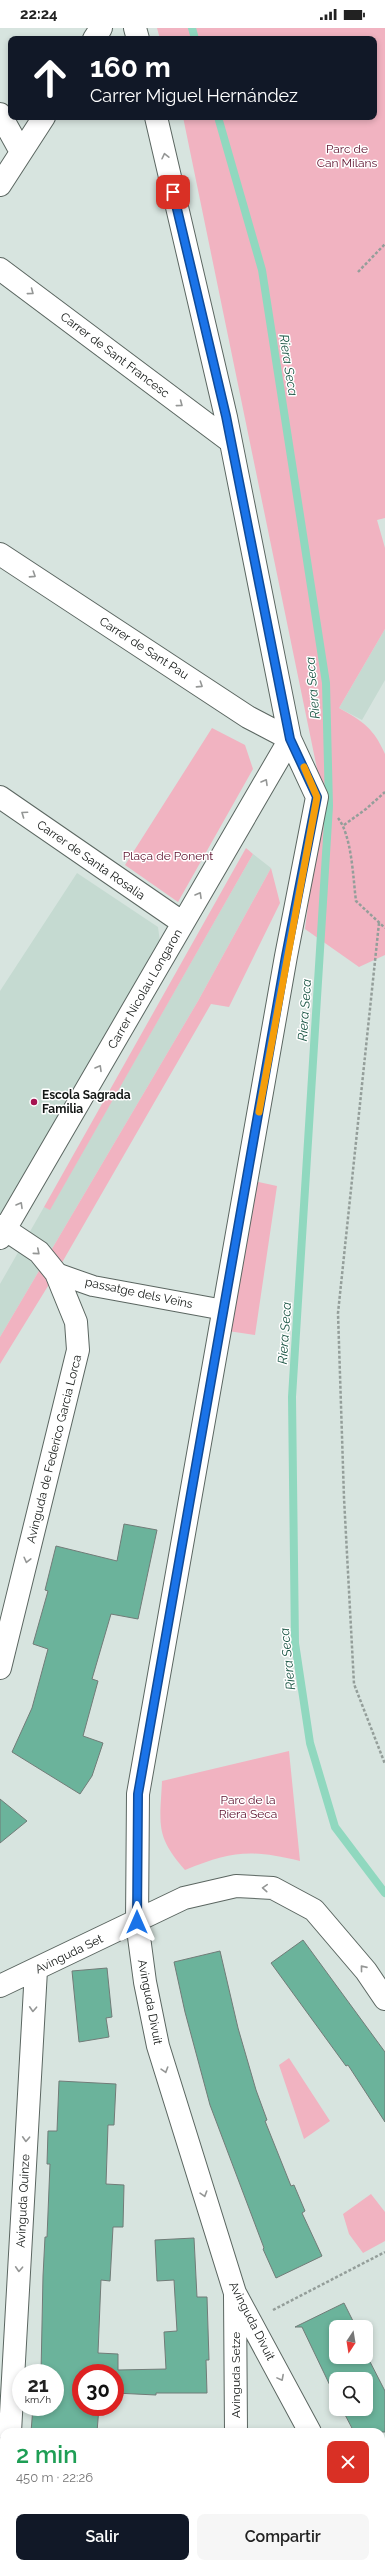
<!DOCTYPE html>
<html lang="es">
<head>
<meta charset="utf-8">
<style>
  body { margin:0; font-family:Raleway,sans-serif; background:#f6f6f6; color:#222; height:100vh; display:flex; flex-direction:column; font-size:15px; white-space:nowrap }
  * { box-sizing:border-box; margin:0 }
  p { font-size:13px; color:#767676 }
  .icon { flex:none; width:22px; height:22px; fill:none; stroke:currentColor; stroke-width:2; stroke-linecap:round; stroke-linejoin:round }
  .map { position:relative; flex:1; overflow:hidden }
  .side { position:absolute; left:0px; top:2400px; width:385px; height:140px; display:flex; flex-direction:column; background:#fff; border-radius:12px 12px 0 0; box-shadow:0 2px 6px #0003 }
  .side>* { flex:none }
  .banner { position:absolute; left:8px; top:8px; width:369px; height:84px; border-radius:8px; box-shadow:0 2px 6px #0003; background:#111827; color:#fff; overflow:hidden }
  .needle { width:26px; rotate:192deg }
  .controls { position:absolute; left:329px; top:2292px; display:grid; gap:8px }
  .controls a { display:grid; place-items:center; width:44px; height:44px; border-radius:8px; background:#fff; box-shadow:0 2px 6px #0003; font-size:20px }
  .speed { position:absolute; left:12px; top:2336px; display:flex; gap:8px; font-size:20px; font-weight:700; text-align:center }
  .speed>* { display:grid; place-content:center; width:52px; height:52px; border-radius:50%; background:#fff; box-shadow:0 2px 6px #0003; line-height:1 }
  .speed small { font-size:10px; font-weight:400 }
  .speed .limit { border:6px solid #d22; background:#fff; color:#111 }
  .pin { position:absolute; display:grid; place-items:center; width:34px; height:34px; color:#fff; margin:-17px; border-radius:8px; box-shadow:0 2px 6px #0006 }
  .me { position:absolute; width:44px; margin:-22px; rotate:0deg; stroke-linejoin:round; filter:drop-shadow(0 0 3px #0008) }
  .turn { display:flex; align-items:center; gap:14px; height:84px; padding:0 16px; font-size:18px }
  .turn .icon { width:52px; height:52px; stroke-width:2.5 }
  .turn b { display:block; font-size:28px; line-height:34px }
  .round { display:grid; place-items:center; flex:none; width:42px; height:42px; border-radius:8px; background:#f6f6f6 }
  .summary { display:flex; align-items:center; justify-content:space-between; height:68px; padding:0 16px }
  h1 { font-size:24px; font-weight:600; line-height:30px; color:#1e9e55 }
  .primary-button { display:flex; gap:8px; margin-top:auto; padding:8px 16px }
  .primary-button a { flex:1; height:46px; border-radius:8px; background:#111827; color:#fff; font-size:16px; font-weight:600; line-height:46px; text-align:center }
  .primary-button a+a { background:#f6f6f6; color:#222 }
  .status { display:flex; justify-content:space-between; align-items:center; height:28px; padding:0 20px; background:#fff; direction:ltr }
  .status svg { height:11px; fill:currentColor }
  .map>svg:first-child { display:block }
  .built { fill:#c5dad1 }
  .green { fill:#f1b3c1 }
  .lines { fill:none; stroke-linecap:round; stroke-linejoin:round }
  .stream { stroke:#90d8bf; stroke-width:8 }
  .building { fill:#6bb39b; stroke:#717c78 }
  .pedestrian-casing { stroke:#5b6661; stroke-width:22 }
  .minor-casing { stroke:#5b6661; stroke-width:24 }
  .path { stroke:#949e9a; stroke-width:2.5; stroke-dasharray:3 2; stroke-linecap:butt }
  .pedestrian { stroke:#fff; stroke-width:20 }
  .minor { stroke:#fff; stroke-width:22 }
  .oneway { stroke:#949695 }
  .route-casing { stroke:#114b97; stroke-width:10 }
  .route { stroke:#1a73e8; stroke-width:7 }
  .slow { stroke:#f59e0b; stroke-width:7 }
  .poi-dot { fill:#a61351; stroke:#fff; stroke-width:1.5 }
  .labels { text-anchor:middle; stroke-width:3; stroke-linejoin:round; paint-order:stroke }
  .park-label { font-size:12px; fill:#5c0f2c; stroke:#fff }
  .street-label { font-size:12px; fill:#121614; stroke:#fff }
  .poi-label { font-size:12px; font-weight:bold; fill:#121614; stroke:#fff; text-anchor:start }
  .water-label { font-size:13px; font-style:italic; fill:#1c5645; stroke:#fff }
</style>
</head>
<body>
<div class="status"><b>22:24</b><svg viewBox="0 0 49 12"><path d="M0 12V9h3v3zM5 12V6h3v6zM10 12V3h3v9zM15 12V0h3v12zM26 1h20v11H26zM47 4h2v5h-2z"/></svg></div>
<div class="map">
<svg width="385" height="2540" viewBox="0 0 385 2540">
  <rect width="100%" height="100%" fill="#d7e4df"/>
  <path class="built" d="M385,601V652L362,692L339,680Z
    M253,826L271,840L198,973L0,1309V1256L44,1179L50,1181Z
    M77,845L158,899L160,914L5,1186L0,1187V963Z"/>
  <path class="green" d="M157,0H385V490L377,492L385,520V601L339,680C363,693 374,701 385,726V927L359,939L305,901L322,765L183,89H374V11H160Z
    M212,700L245,717L253,741L178,874L125,837Z
    M246,820L253,826L50,1182L44,1179Z
    M271,840L280,875L229,979L211,976L56,1245L0,1336V1309L198,973Z
    M254,1153L277,1158L255,1307L228,1303Z
    M289,1723L300,1833C250,1821 232,1823 185,1842C155,1808 160,1797 162,1753Z
    M289,2030L330,2093L304,2111L279,2037Z
    M371,2166L385,2184V2213L363,2225L349,2206L343,2186Z"/>
  <g class="lines">
    <path class="stream" d="M192,0L195,11
      M218,89L262,242L326,655L329,778L292,1369L295,1615L310,1715L335,1799L385,1865"/>
  </g>
  <path class="building" d="M124,1496L157,1502L138,1591L111,1586L92,1651L98,1653L83,1708L103,1715L92,1748L80,1766L12,1724L32,1680L48,1621L33,1616L48,1563L45,1562L56,1518L117,1533Z
    M0,1771L27,1793L0,1815Z
    M303,1912L385,2024V2094L348,2037L346,2038L271,1935Z
    M220,1923L238,2000L256,2062L267,2092L265,2093L291,2158L294,2157L305,2183L302,2185L322,2228L276,2250L263,2221L264,2220L210,2077L185,1984L174,1934Z
    M107,1940L112,1989L106,1990L109,2009L79,2014L72,1943Z
    M59,2053L116,2056L114,2097H108L106,2156L124,2157L123,2199H113L110,2253L101,2252L98,2325L118,2326V2342L166,2341L164,2304L177,2303L174,2252L157,2253L155,2212L194,2210L197,2269H207L209,2332H206L207,2365H156V2367L115,2365V2345H81V2379H99L97,2404H31L33,2379H55V2345H41L43,2248L45,2209H47L50,2136H47L48,2103H57Z
    M344,2275L356,2299H336V2329H366V2326L385,2363V2404H354L342,2381H366V2351H336V2370L302,2299H295Z"/>
  <g class="lines">
    <g class="pedestrian-casing">
      <path id="pedestrian" d="M56,1245L93,1258L224,1282"/>
    </g>
    <g class="minor-casing">
      <path id="minor" d="M135,0L138,11
        M94,11L101,0
        M0,86L21,124
        M156,89L226,389L290,711L317,769L286,928L138,1766L137,1894L145,1954L158,2018L235,2265L310,2404
        M0,157L44,89
        M0,241L231,414
        M0,526L248,689L290,711L0,1210
        M0,769L183,895
        M0,1198L39,1224L56,1245L76,1294L78,1322L0,1640
        M0,1958L184,1870L236,1858L273,1860L314,1882L366,1943L385,1971
        M235,2267L236,2404
        M10,2404L36,1942
        M381,2533L385,2540
        M236,2536V2540
        M2,2540L4,2509"/>
    </g>
    <path class="path" d="M358,244L385,216
      M338,790C352,808 353,850 356,873L385,900
      M344,797L366,781L385,764
      M379,895L338,1285L344,1470L354,1656L385,1736
      M273,2282L385,2224"/>
    <use href="#pedestrian" class="pedestrian"/>
    <use href="#minor" class="minor"/>
  </g>
  <defs><path id="oneway-chevron" d="M-2-3.5L2.5 0L-2 3.5" fill="none" stroke-width="1.6" stroke-linecap="round" stroke-linejoin="round"/></defs>
  <g class="oneway">
    <use href="#oneway-chevron" transform="translate(165 128) rotate(-103)"/>
    <use href="#oneway-chevron" transform="translate(31 264) rotate(37)"/>
    <use href="#oneway-chevron" transform="translate(180 376) rotate(37)"/>
    <use href="#oneway-chevron" transform="translate(33 547) rotate(33)"/>
    <use href="#oneway-chevron" transform="translate(200 657) rotate(33)"/>
    <use href="#oneway-chevron" transform="translate(265 754) rotate(-60)"/>
    <use href="#oneway-chevron" transform="translate(24 786) rotate(-145)"/>
    <use href="#oneway-chevron" transform="translate(199 867) rotate(-60)"/>
    <use href="#oneway-chevron" transform="translate(99 1040) rotate(-60)"/>
    <use href="#oneway-chevron" transform="translate(20 1177) rotate(-60)"/>
    <use href="#oneway-chevron" transform="translate(37 1224) rotate(40)"/>
    <use href="#oneway-chevron" transform="translate(27 1532) rotate(104)"/>
    <use href="#oneway-chevron" transform="translate(265 1860) rotate(-176)"/>
    <use href="#oneway-chevron" transform="translate(363 1940) rotate(-129)"/>
    <use href="#oneway-chevron" transform="translate(33 1981) rotate(93)"/>
    <use href="#oneway-chevron" transform="translate(165 2042) rotate(73)"/>
    <use href="#oneway-chevron" transform="translate(26 2111) rotate(93)"/>
    <use href="#oneway-chevron" transform="translate(204 2166) rotate(73)"/>
    <use href="#oneway-chevron" transform="translate(19 2241) rotate(93)"/>
    <use href="#oneway-chevron" transform="translate(281 2350) rotate(62)"/>
  </g>
  <g class="lines">
    <g class="route-casing">
      <path id="route" d="M137,1894L138,1766L286,928L317,769L290,711L226,388L173,164"/>
    </g>
    <use href="#route" class="route"/>
    <path class="slow" d="M259,1084L317,769L304,739"/>
  </g>
  <circle class="poi-dot" cx="34" cy="1074" r="4"/>
  <g class="labels">
    <g class="park-label">
      <text x="347" y="125">Parc de<tspan x="347" dy="14">Can Milans</tspan></text>
      <text x="168" y="832">Plaça de Ponent</text>
      <text x="248" y="1776">Parc de la<tspan x="248" dy="14">Riera Seca</tspan></text>
    </g>
    <g class="street-label">
      <text transform="translate(115 327) rotate(37)" y="4">Carrer de Sant Francesc</text>
      <text transform="translate(144 620) rotate(33)" y="4">Carrer de Sant Pau</text>
      <text transform="translate(91 832) rotate(35)" y="4">Carrer de Santa Rosalia</text>
      <text transform="translate(145 961) rotate(-60)" y="4">Carrer Nicolau Longaron</text>
      <text transform="translate(139 1265) rotate(12)" y="4">passatge dels Veïns</text>
      <text transform="translate(54 1421) rotate(-76)" y="4">Avinguda de Federico Garcia Lorca</text>
      <text transform="translate(69 1926) rotate(-26)" y="4">Avinguda Set</text>
      <text transform="translate(150 1974) rotate(79)" y="4">Avinguda Divuit</text>
      <text transform="translate(23 2173) rotate(-87)" y="4">Avinguda Quinze</text>
      <text transform="translate(252 2293) rotate(63)" y="4">Avinguda Divuit</text>
      <text transform="translate(236 2347) rotate(-90)" y="4">Avinguda Setze</text>
    </g>
    <g class="poi-label">
      <text x="42" y="1071">Escola Sagrada<tspan x="42" dy="14">Familia</tspan></text>
    </g>
    <g class="water-label">
      <text transform="translate(289 337) rotate(81)" y="5">Riera Seca</text>
      <text transform="translate(312 660) rotate(-95)" y="5">Riera Seca</text>
      <text transform="translate(304 982) rotate(-86)" y="5">Riera Seca</text>
      <text transform="translate(284 1305) rotate(-86)" y="5">Riera Seca</text>
      <text transform="translate(287 1631) rotate(-96)" y="5">Riera Seca</text>
    </g>
  </g>
</svg>
<div class="controls">
<a><svg class="needle" viewBox="-14 -14 28 28"><path d="M0-13l5 13h-10z" fill="#e53935"/><path d="M0 13l5-13h-10z" fill="#767676"/></svg></a>
<a><svg class="icon" aria-label="search" viewBox="0 0 24 24"><circle cx="10" cy="10" r="6"/><path d="M15 15l6 6"/></svg></a>
</div>
<div class="speed"><div>21<small>km/h</small></div><div class="limit">30</div></div>
<div class="pin" style="left:173px;top:164px;background:#d93025"><svg class="icon" aria-label="arrive" viewBox="0 0 24 24"><path d="M6 21V4h12l-3 4 3 4H6"/></svg></div>
<svg class="me" style="left:137px;top:1894px" viewBox="-20 -20 40 40"><path d="M0-17L14 15 0 8-14 15z" fill="#1a73e8" stroke="#fff" stroke-width="4"/></svg>
<div class="banner">
<div class="turn"><svg class="icon" aria-label="ahead" viewBox="0 0 24 24"><path d="M12 20V5M6 11l6-6 6 6"/></svg><div><b>160 m</b>Carrer Miguel Hernández</div></div>
</div>
<section class="side">
<div class="summary"><div><h1>2 min</h1><p>450 m · 22:26</p></div><a class="round" style="background:#d93025;color:#fff"><svg class="icon" aria-label="close" viewBox="0 0 24 24"><path d="M6 6l12 12M18 6L6 18"/></svg></a></div>
<div class="primary-button"><a>Salir</a><a>Compartir</a></div>
</section>
</div>
</body>
</html>
